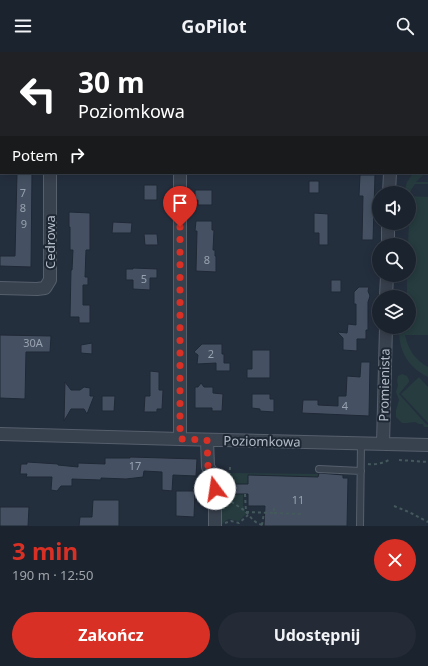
<!DOCTYPE html>
<html lang="pl">
<head>
<meta charset="utf-8">
<style>
  body { margin:0; font-family:"Noto Sans",sans-serif; background:#242b36; color:#f1f3f6; height:100vh; display:flex; flex-direction:column; font-size:15px; white-space:nowrap }
  * { box-sizing:border-box; margin:0 }
  p { font-size:13px; color:#a0a4aa }
  .icon { flex:none; width:22px; height:22px; fill:none; stroke:currentColor; stroke-width:2; stroke-linecap:round; stroke-linejoin:round }
  .map { position:relative; height:474px; overflow:hidden }
  .side { display:flex; flex-direction:column; background:#1b232e; flex:1 }
  .side>* { flex:none }
  .top-card { position:absolute; left:0px; top:0px; width:428px; height:122px; box-shadow:0 2px 10px #0003,0 0 0 1px #39404a; background:#202124; color:#fff; overflow:hidden }
  .fabs { position:absolute; left:372px; top:134px; display:grid; gap:8px }
  .fabs a { display:grid; place-items:center; width:44px; height:44px; border-radius:50%; background:#1b232e; box-shadow:0 2px 10px #0003,0 0 0 1px #39404a; font-size:20px }
  .pin { position:absolute; display:grid; place-items:center; width:34px; height:34px; color:#fff; margin:-41px -17px; border-radius:50% 50% 50% 0; rotate:-45deg; box-shadow:0 0 4px #0007 }
  .pin .icon { rotate:45deg }
  .me { position:absolute; width:44px; margin:-22px; rotate:346deg; stroke-linejoin:round; filter:drop-shadow(0 0 3px #0008) }
  .turn { display:flex; align-items:center; gap:14px; height:84px; padding:0 12px; font-size:18px }
  .turn .icon { width:52px; height:52px; stroke-width:2.5 }
  .turn b { display:block; font-size:28px; line-height:34px }
  .then { display:flex; align-items:center; height:38px; padding:0 12px; background:#0003; gap:8px; font-size:15px }
  .round { display:grid; place-items:center; flex:none; width:42px; height:42px; border-radius:21px; background:#242b36 }
  .summary { display:flex; align-items:center; justify-content:space-between; height:68px; padding:0 12px }
  h1 { font-size:24px; font-weight:700; line-height:30px; color:#d93025 }
  .button { display:flex; gap:8px; margin-top:auto; padding:8px 12px }
  .button a { flex:1; height:46px; border-radius:24px; background:#d93025; color:#fff; font-size:16px; font-weight:700; line-height:46px; text-align:center }
  .button a+a { background:#242b36; color:#f1f3f6 }
  header { display:flex; justify-content:space-between; align-items:center; height:52px; padding:0 12px; background:#1b232e; font-size:18px; font-weight:700 }
  .map>svg:first-child { display:block }
  .green { fill:#263c3f }
  .building { fill:#455162; stroke:#1f2835 }
  .lines { fill:none; stroke-linecap:round; stroke-linejoin:round }
  .lane-casing { stroke:#565f6c; stroke-width:8 }
  .street-casing { stroke:#565f6c; stroke-width:14 }
  .path { stroke:#44595c; stroke-width:2; stroke-dasharray:3 3; stroke-linecap:butt }
  .lane { stroke:#38414e; stroke-width:6 }
  .street { stroke:#38414e; stroke-width:12 }
  .route { stroke:#d93025; stroke-width:7; stroke-dasharray:0 12.6 }
  .labels { text-anchor:middle; stroke-width:4; stroke-linejoin:round; paint-order:stroke }
  .number-label { font-size:11px; fill:#98a1af }
  .street-label { font-size:13px; fill:#b4bcc9; stroke:#1d2633 }
</style>
</head>
<body>
<header><svg class="icon" aria-label="menu" viewBox="0 0 24 24"><path d="M4 6h16M4 12h16M4 18h16"/></svg>GoPilot<svg class="icon" aria-label="search" viewBox="0 0 24 24"><circle cx="10" cy="10" r="6"/><path d="M15 15l6 6"/></svg></header>
<div class="map">
<svg width="428" height="474" viewBox="0 0 428 474">
  <rect width="100%" height="100%" fill="#242f3e"/>
  <path class="green" d="M413,121H425L416,130H428V132H415L411,138L409,146V141H404L407,130Z
    M410,144L428,145V283H405C408,297 415,308 428,315V325C407,315 398,297 399,275H404L405,282V275H409V245H407V223H409L408,193Z
    M402,322L407,324L409,328V330L399,342L426,372L428,373V375H424L423,372H419L415,370L407,371H402L396,365V358L399,348L396,340L398,333L397,329L398,324Z
    M419,325L428,335V371L401,342Z
    M222,418L228,421L318,422V425L248,432H235L234,441L243,442V453L246,462L239,469C229,468 229,464 221,474L217,419Z"/>
  <path class="building" d="M17,121H32L31,215L0,214V204H15Z
    M360,123H375L373,188H362L363,144H359Z
    M309,129H319V141H309Z
    M144,133H157V148H144Z
    M195,138H212V153H198V148H195Z
    M69,160L90,161V198H86L85,225H88V233H83V253H90V271H79V265H70L71,218H72L73,198H70V175H69Z
    M314,161L328,162V193H319V181H314Z
    M196,169H212V178H214L213,198H215V204H216V220L196,219L197,179H195Z
    M113,170L132,171L131,181H112Z
    M144,182H157L158,193H145Z
    M133,216L157,217V226H150V238L133,237V228H126V217H133Z
    M331,228H341V240H331Z
    M359,235H369L368,239L370,244L368,250V278H366V287H357V299L343,298V286L337,280L347,281L348,272L356,273V252H354V240Z
    M0,283L51,284L50,300H26L25,347L0,346Z
    M92,291V302L81,301V293Z
    M202,292H222V302H224V311H230V319H216V311L197,312L198,303L194,300Z
    M252,298H270V326H247V317H252Z
    M361,310H370L369,364L302,361L303,348H318V353L338,354V344H346L347,324L360,325Z
    M150,319L159,320V338H163L162,357H157V360H144L145,344H150Z
    M65,330L71,338H80L84,335L90,336V344H94L87,362L84,357H71L64,369Z
    M201,331L204,335H213V341L223,342L222,359H212V356H195V335H198Z
    M252,342H270V347H274V360L260,359V357L252,356Z
    M102,344H115L114,359H102Z
    M130,405L197,407L196,424L173,423L172,439L162,438V420L144,419L143,425L126,427L101,426V428L72,427V434H61L57,439L51,438L52,425H26L27,422H20L21,412H27V410L58,412V413L78,415V411L105,412V406H130Z
    M319,421L343,423V426H348L347,474H264L265,454H248V442H234L235,432H248V423L318,425Z
    M176,439H195L194,465L176,464Z
    M93,448H119V474H79L80,465H92Z
    M0,455H29L28,474H0Z"/>
  <g class="lines">
    <g class="lane-casing">
      <path id="lane" d="M319,417L361,419
        M360,474L361,391"/>
    </g>
    <g class="street-casing">
      <path id="street" d="M56,1V0
        M186,1V0
        M294,1V0
        M405,1V0
        M0,60H1
        M427,77H428
        M389,141L390,121
        M388,193V171
        M0,236L37,237L45,236L50,228V121
        M386,245L387,223
        M0,382L180,387L428,393
        M180,387V121
        M207,388L208,415L215,425V474
        M383,392L386,275"/>
    </g>
    <path class="path" d="M399,408L428,410
      M368,412C375,413 385,411 390,407
      M230,415L229,448C234,452 240,455 245,459C251,465 253,470 262,473V474
      M245,442L246,460L274,461V454
      M394,454L409,460L428,470
      M274,461L301,462
      M225,471L231,469L239,471L248,463
      M262,473L264,461"/>
    <use href="#lane" class="lane"/>
    <use href="#street" class="street"/>
  </g>
  <g class="lines">
    <path class="route" d="M180,175V387L207,388L208,415L215,425V437"/>
  </g>
  <g class="labels">
    <g class="number-label">
      <text x="23" y="145">7</text>
      <text x="23" y="160">8</text>
      <text x="24" y="176">9</text>
      <text x="207" y="212">8</text>
      <text x="144" y="231">5</text>
      <text x="33" y="295">30A</text>
      <text x="211" y="306">2</text>
      <text x="345" y="358">4</text>
      <text x="135" y="418">17</text>
      <text x="298" y="452">11</text>
    </g>
    <g class="street-label">
      <text transform="translate(50 190) rotate(-90)" y="5">Cedrowa</text>
      <text transform="translate(384 333) rotate(-89)" y="5">Promienista</text>
      <text transform="translate(262 389) rotate(1)" y="5">Poziomkowa</text>
    </g>
  </g>
</svg>
<div class="fabs">
<a><svg class="icon" aria-label="sound" viewBox="0 0 24 24"><path d="M4 9h4l5-4v14l-5-4H4zM17 9q2 3 0 6"/></svg></a>
<a><svg class="icon" aria-label="search" viewBox="0 0 24 24"><circle cx="10" cy="10" r="6"/><path d="M15 15l6 6"/></svg></a>
<a><svg class="icon" aria-label="layers" viewBox="0 0 24 24"><path d="M12 4l9 5-9 5-9-5zM3 14l9 5 9-5"/></svg></a>
</div>
<div class="pin" style="left:180px;top:175px;background:#d93025"><svg class="icon" aria-label="arrive" viewBox="0 0 24 24"><path d="M6 21V4h12l-3 4 3 4H6"/></svg></div>
<svg class="me" style="left:215px;top:437px" viewBox="-20 -20 40 40"><circle r="19" fill="#fff"/><path d="M0-13L10 11 0 6-10 11z" fill="#d93025"/></svg>
<div class="top-card">
<div class="turn"><svg class="icon" aria-label="left" viewBox="0 0 24 24"><path d="M17 20v-9H6M10 6l-5 5 5 5"/></svg><div><b>30 m</b>Poziomkowa</div></div>
<div class="then">Potem<svg class="icon" aria-label="right" viewBox="0 0 24 24"><path d="M7 20v-9h11M14 6l5 5-5 5"/></svg></div>
</div>
</div>
<section class="side">
<div class="summary"><div><h1>3 min</h1><p>190 m · 12:50</p></div><a class="round" style="background:#d93025;color:#fff"><svg class="icon" aria-label="close" viewBox="0 0 24 24"><path d="M6 6l12 12M18 6L6 18"/></svg></a></div>
<div class="button"><a>Zakończ</a><a>Udostępnij</a></div>
</section>
</body>
</html>
